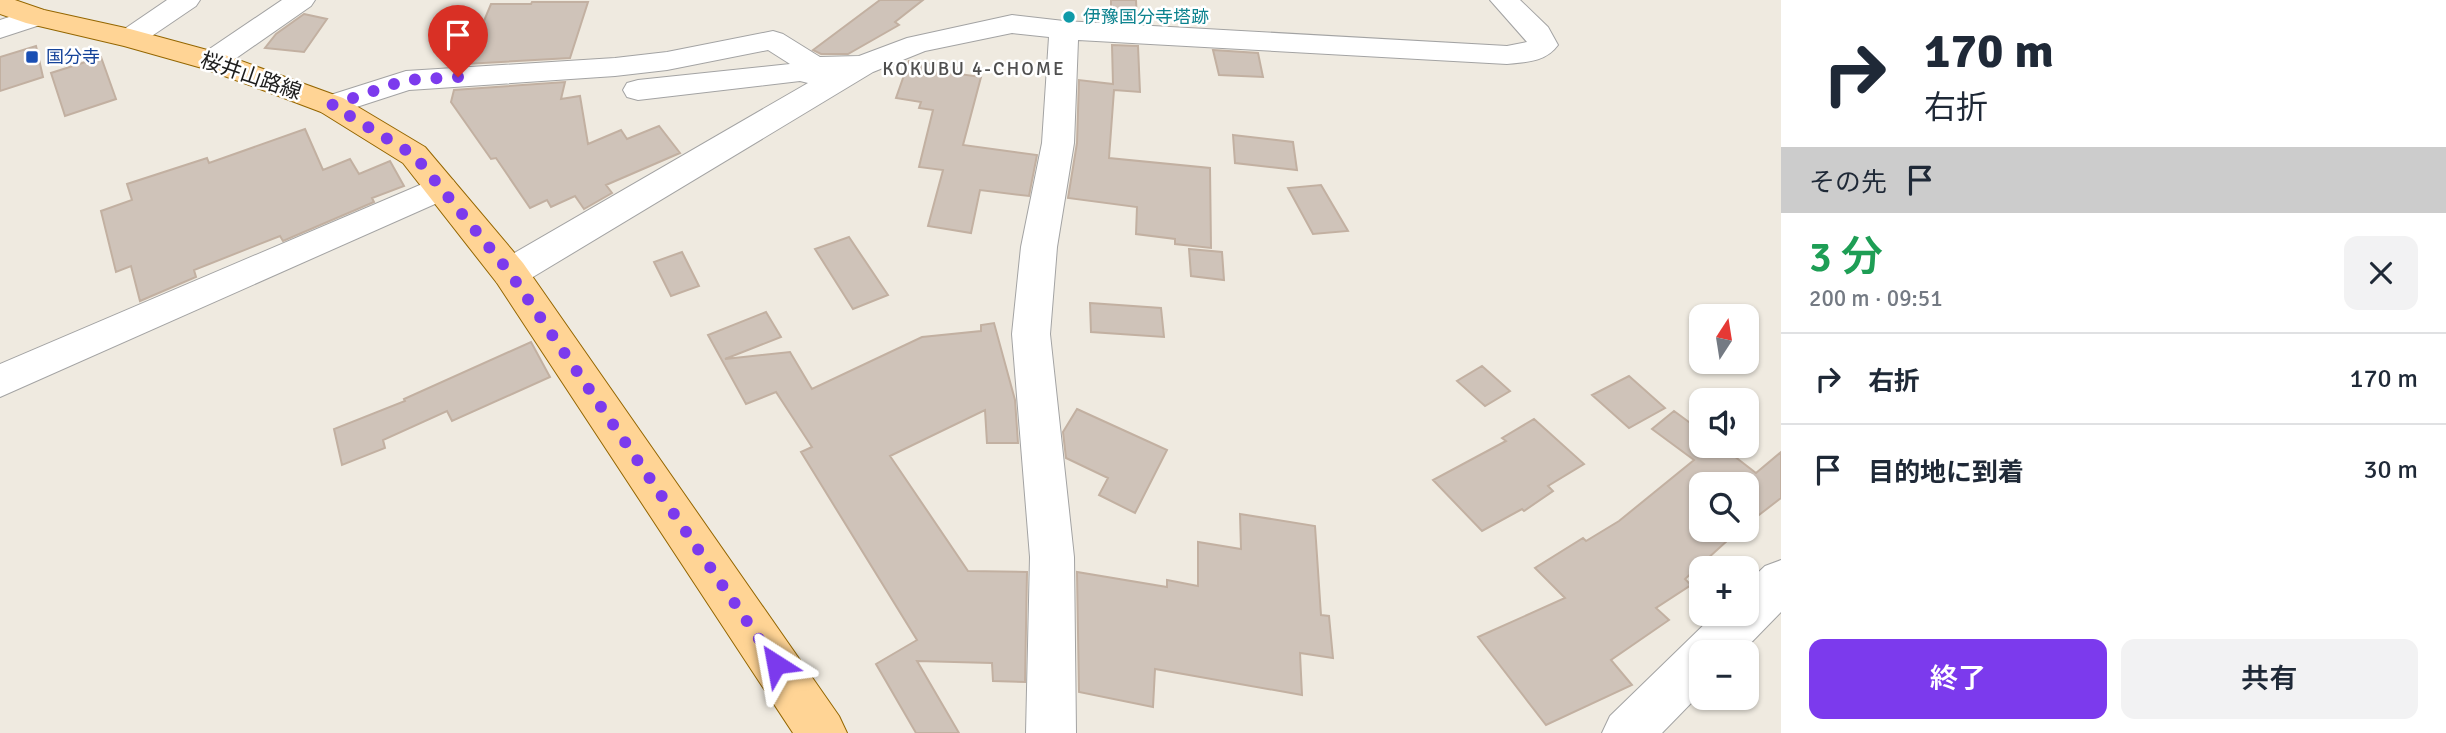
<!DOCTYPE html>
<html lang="ja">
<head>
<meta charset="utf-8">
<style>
  body { margin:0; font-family:Signika,"Noto Sans JP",sans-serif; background:#f2f2f3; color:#1f2937; height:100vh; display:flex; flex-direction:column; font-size:26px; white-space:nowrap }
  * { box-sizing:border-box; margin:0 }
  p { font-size:23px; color:#747a83 }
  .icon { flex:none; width:38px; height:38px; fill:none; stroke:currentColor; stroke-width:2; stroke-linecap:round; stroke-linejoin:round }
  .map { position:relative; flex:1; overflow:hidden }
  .details { display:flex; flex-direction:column; background:#fff; width:665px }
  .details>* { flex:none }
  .top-card { background:#fff; color:#1f2937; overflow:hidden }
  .needle { width:46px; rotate:12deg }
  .tools { position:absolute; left:1689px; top:304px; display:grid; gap:14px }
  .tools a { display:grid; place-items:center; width:70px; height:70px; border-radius:14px; background:#fff; box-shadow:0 2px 5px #0004; font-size:35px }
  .pin { position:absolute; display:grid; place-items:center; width:60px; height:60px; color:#fff; margin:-72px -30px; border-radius:50% 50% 50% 0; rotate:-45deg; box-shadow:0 0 7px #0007 }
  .pin .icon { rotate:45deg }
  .me { position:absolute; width:77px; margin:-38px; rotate:326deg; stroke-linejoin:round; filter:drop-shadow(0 0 5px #0008) }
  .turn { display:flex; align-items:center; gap:24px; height:147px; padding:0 28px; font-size:32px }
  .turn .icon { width:91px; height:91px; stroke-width:2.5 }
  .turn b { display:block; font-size:49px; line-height:60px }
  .then { display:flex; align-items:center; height:66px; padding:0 28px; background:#0003; gap:14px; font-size:26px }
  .round { display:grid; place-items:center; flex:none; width:74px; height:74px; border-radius:14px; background:#f2f2f3 }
  .headline { display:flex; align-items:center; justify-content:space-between; height:119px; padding:0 28px }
  h1 { font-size:42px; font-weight:600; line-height:52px; color:#1e9e55 }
  .button { display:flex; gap:14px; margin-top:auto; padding:14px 28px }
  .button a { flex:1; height:80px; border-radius:14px; background:#7c3aed; color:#fff; font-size:28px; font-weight:600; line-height:80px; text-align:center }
  .button a+a { background:#f2f2f3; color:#1f2937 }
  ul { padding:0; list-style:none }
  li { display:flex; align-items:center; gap:21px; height:91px; padding:0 28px; border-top:2px solid #e0e1e3 }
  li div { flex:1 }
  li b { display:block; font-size:26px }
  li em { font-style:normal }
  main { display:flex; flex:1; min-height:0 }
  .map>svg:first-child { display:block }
  .building { fill:#cfc3b9; stroke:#c2b0a1; stroke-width:2 }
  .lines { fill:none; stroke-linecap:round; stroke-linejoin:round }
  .minor-casing { stroke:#a3a3a3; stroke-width:2 }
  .major-casing { stroke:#946600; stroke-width:2 }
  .minor { fill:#fff; fill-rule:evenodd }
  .major { fill:#ffd495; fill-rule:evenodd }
  .route { stroke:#7c3aed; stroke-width:12; stroke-dasharray:0 21.6 }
  .culture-dot { fill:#0f9aa8; stroke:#fff; stroke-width:2.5 }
  .transit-dot { fill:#1a4fb4; stroke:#fff; stroke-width:2.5 }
  .labels { text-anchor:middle; stroke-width:5; stroke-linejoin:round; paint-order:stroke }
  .far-culture-label { font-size:18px; fill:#0d838f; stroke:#fff; text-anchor:start }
  .far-transit-label { font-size:18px; fill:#164399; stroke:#fff; text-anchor:start }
  .far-neighbourhood-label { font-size:19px; letter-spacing:2px; fill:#4f4f4f; stroke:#fff }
  .street-label { font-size:21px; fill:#1c1c1c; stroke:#fff }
</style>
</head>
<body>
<main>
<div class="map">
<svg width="1781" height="733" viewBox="0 0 1781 733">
  <rect width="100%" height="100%" fill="#efeae0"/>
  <path class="building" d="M880,0H923L895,22L899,25L848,54H821L813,50Z
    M1111,0H1136L1137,22L1111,21Z
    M532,2H588L570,58L466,64L491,4H531Z
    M304,14L327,19L304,52L265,48L276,34Z
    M1112,45L1138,46L1140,92L1114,90L1109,158L1210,168L1211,248L1175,244V239L1136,234L1137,207L1068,198L1077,143L1079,80L1113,84Z
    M36,46L43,77L0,91V57Z
    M1213,50L1258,53L1263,77L1219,75Z
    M101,57L116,99L65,116L51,73Z
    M909,61L961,68L959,74L981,77L963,145L1037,155L1029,196L980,190L971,233L928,226L943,170L919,167L933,110L919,108L921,102L896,98Z
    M565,82L561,99L580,96L588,144L621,130L627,139L659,126L680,153L606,185L612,193L584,209L575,196L551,207L547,200L530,208L496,158L491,159L451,102L454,90Z
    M305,129L323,170L350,159L359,174L390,161L404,186L372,198L374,202L283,241L280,236L194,270L196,277L140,301L131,266L116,272L101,211L132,200L127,184L207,158L209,163Z
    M1233,135L1293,142L1297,170L1235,163Z
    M1321,185L1348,231L1313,234L1288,188Z
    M849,237L888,295L853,309L815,249Z
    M1189,249L1222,252L1224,280L1191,276Z
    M682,252L699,286L671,296L654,262Z
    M1090,303L1161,308L1164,337L1091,332Z
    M766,312L781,337L725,359L790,352L812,389L922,337L981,331V325L994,323L1015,400L1018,443H987L985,410L890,456L968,571L1027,572L1025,682L993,681L992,663L917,661L959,733H916L876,664L917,640L801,452L812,447L776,392L746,404L708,335Z
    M531,342L550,377L452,421L447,411L383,440L385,448L342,465L334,429L405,401L404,399Z
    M1482,366L1510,391L1485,406L1457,381Z
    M1629,376L1665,408L1629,428L1592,395Z
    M1077,409L1167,450L1135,513L1099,495L1108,478L1066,458L1063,432Z
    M1674,411L1701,431V446H1721L1756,473L1781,452V498L1746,525V485H1701V530H1739L1685,579L1691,585L1656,608L1669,620L1611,660L1632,685L1546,725L1478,637L1565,598L1535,568L1583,538L1586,541L1619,521L1694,460L1652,429Z
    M1534,419L1584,464L1548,486L1553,491L1524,511L1522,509L1482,531L1433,480L1506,441L1502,438Z
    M1240,514L1315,526L1321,615L1329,616L1333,658L1300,653L1302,695L1155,669L1153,707L1079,692L1077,572L1167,587V580L1198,586V542L1241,549Z"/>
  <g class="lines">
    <g class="minor-casing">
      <path id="minor" d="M167,0H200L196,6L140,44L130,47L120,44L115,38L120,32Z
        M282,0H315L311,6L222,68L212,70L202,68L197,61L202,54Z
        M1490,0H1520L1548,27L1558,45C1546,62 1526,62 1507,64L1078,40L1074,143L1057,247L1050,334L1074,557L1076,733H1026L1030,557L1012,334L1021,247L1042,143L1049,37L1012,33L925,51L873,72L523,283L510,286L497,283L492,273L497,263L808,83L800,81L638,100L627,97L623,90L627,83L638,80L790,64L768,50L667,70L615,76L409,90L332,115L321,112L317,105L321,98L406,71L615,58L667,52L773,31L783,34L820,57L859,56L907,38L1012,15L1064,21L1507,46L1527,42Z
        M36,8L46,11L50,17L46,23L0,38V20Z
        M441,176L453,180L458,188L453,196L0,397V364Z
        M1781,560V612L1741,653H1701V693L1662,733H1602L1610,716L1715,614H1746V584L1765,566Z"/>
    </g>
    <g class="major-casing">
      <path id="major" d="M0,0H15L44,10L130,29L222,54L343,98L425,147L523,263L839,716L847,733H793L497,283L403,163L321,112L260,89L202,68L124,46L26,23L0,14Z"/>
    </g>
    <use href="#minor" class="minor"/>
    <use href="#major" class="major"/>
  </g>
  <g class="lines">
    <path class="route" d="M458,77L406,80L332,105L414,155L510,273L776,664"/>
  </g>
  <circle class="culture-dot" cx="1069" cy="17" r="7"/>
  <rect class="transit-dot" x="25" y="50" width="14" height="14" rx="3.5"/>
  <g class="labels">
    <g class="far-culture-label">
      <text x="1083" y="23">伊豫国分寺塔跡</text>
    </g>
    <g class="far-transit-label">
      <text x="46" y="63">国分寺</text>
    </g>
    <g class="far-neighbourhood-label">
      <text x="974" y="75">KOKUBU 4-CHOME</text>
    </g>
    <g class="street-label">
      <text transform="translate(251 76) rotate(19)" y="7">桜井山路線</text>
    </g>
  </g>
</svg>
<div class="tools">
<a><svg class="needle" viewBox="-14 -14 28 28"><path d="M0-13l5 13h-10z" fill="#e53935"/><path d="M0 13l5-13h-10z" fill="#747a83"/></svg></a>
<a><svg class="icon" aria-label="sound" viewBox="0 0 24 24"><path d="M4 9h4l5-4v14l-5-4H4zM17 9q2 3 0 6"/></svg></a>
<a><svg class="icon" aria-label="search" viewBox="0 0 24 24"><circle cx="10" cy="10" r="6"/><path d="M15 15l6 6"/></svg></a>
<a>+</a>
<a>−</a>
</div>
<div class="pin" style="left:458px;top:77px;background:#d93025"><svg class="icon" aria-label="arrive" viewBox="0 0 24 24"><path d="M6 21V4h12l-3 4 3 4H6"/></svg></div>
<svg class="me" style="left:776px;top:664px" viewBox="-20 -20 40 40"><path d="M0-17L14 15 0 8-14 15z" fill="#7c3aed" stroke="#fff" stroke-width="4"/></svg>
</div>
<section class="details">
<div class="top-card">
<div class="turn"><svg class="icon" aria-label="right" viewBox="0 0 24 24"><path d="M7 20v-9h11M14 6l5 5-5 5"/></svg><div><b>170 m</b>右折</div></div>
<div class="then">その先<svg class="icon" aria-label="arrive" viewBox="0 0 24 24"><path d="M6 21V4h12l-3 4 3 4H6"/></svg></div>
</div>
<div class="headline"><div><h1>3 分</h1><p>200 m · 09:51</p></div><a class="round"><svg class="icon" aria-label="close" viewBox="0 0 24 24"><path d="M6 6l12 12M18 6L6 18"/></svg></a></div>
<ul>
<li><svg class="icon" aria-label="right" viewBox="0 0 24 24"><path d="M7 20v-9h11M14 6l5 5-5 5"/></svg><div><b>右折</b></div><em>170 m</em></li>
<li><svg class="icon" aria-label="arrive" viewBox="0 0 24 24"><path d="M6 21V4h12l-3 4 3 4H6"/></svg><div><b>目的地に到着</b></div><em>30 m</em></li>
</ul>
<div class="button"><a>終了</a><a>共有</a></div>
</section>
</main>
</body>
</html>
